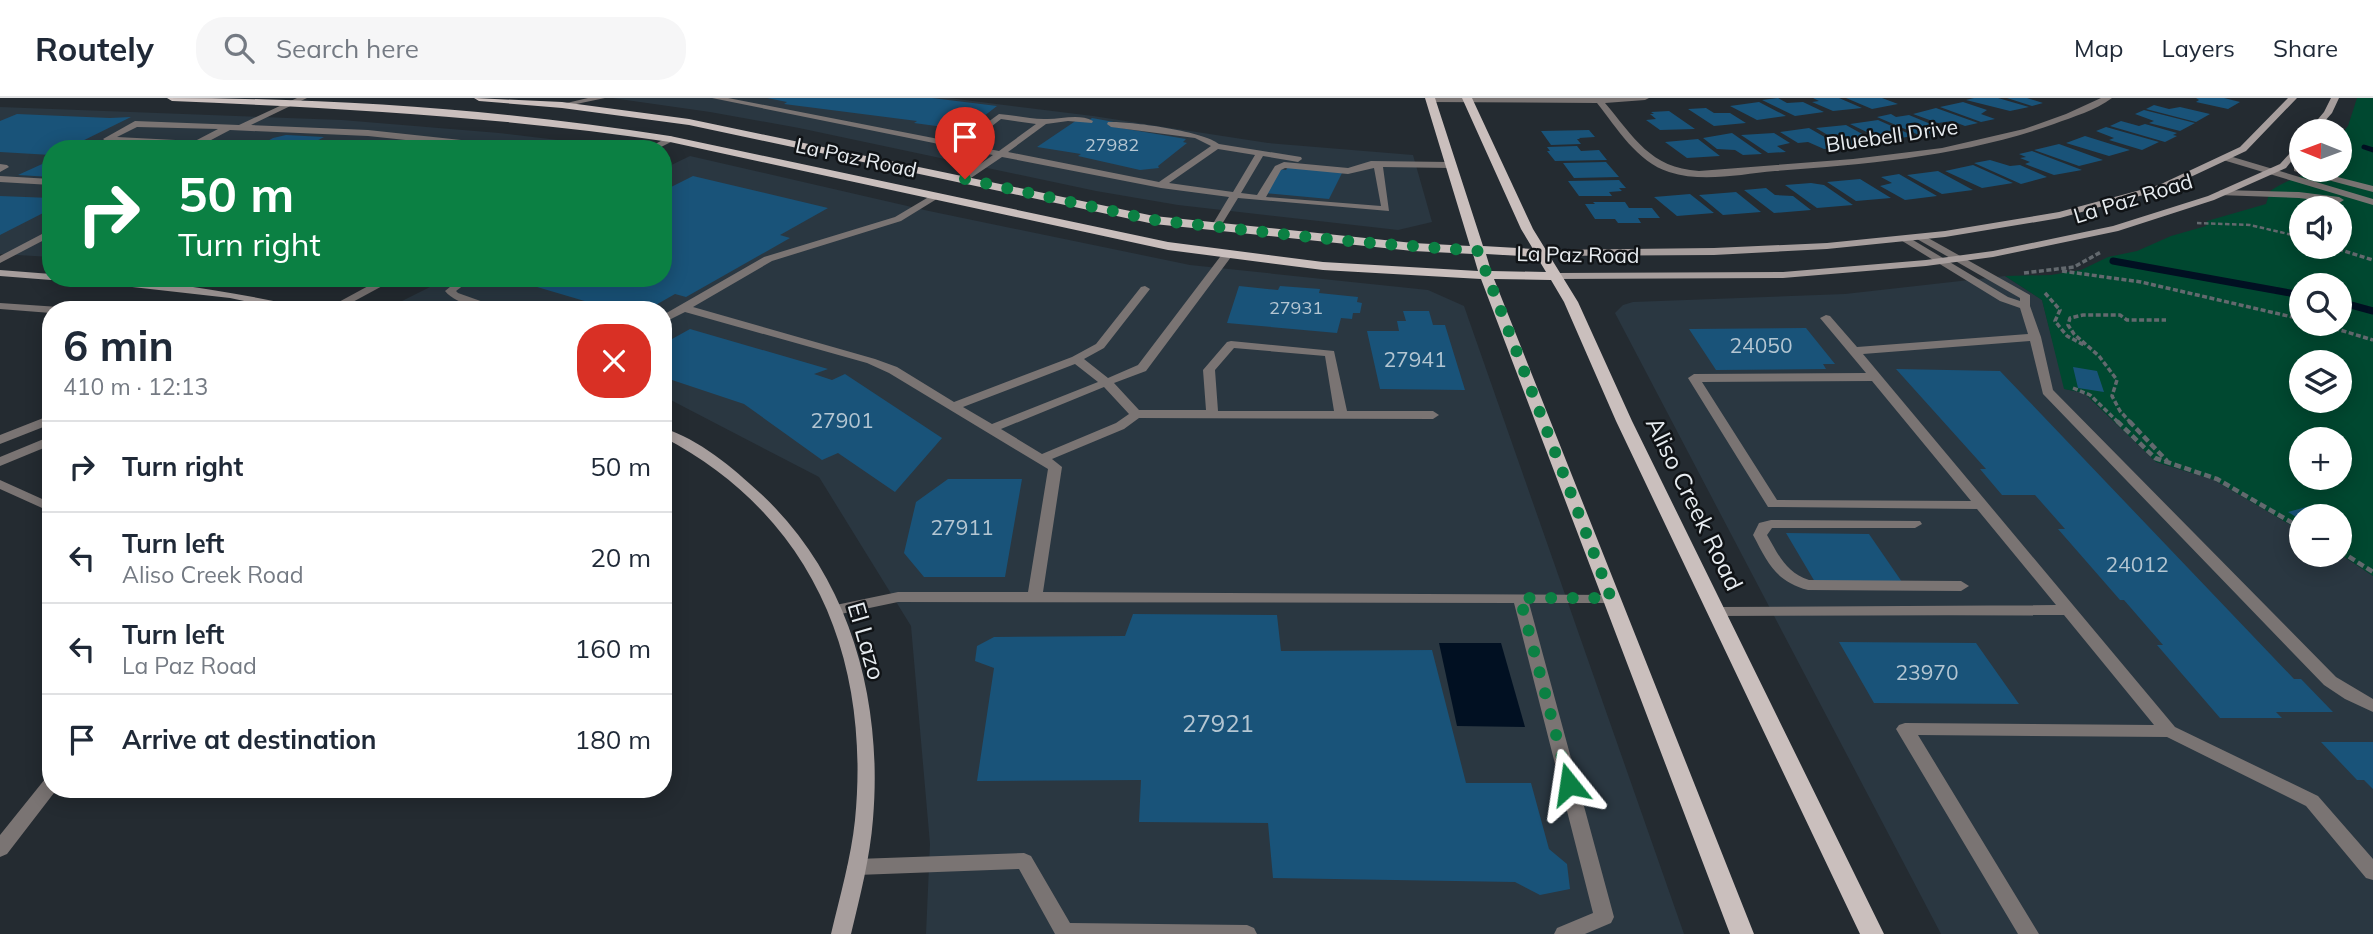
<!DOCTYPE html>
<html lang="en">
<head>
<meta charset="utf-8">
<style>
  body { margin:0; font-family:Mulish,sans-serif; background:#f6f6f7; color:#1f2937; height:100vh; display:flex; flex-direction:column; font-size:26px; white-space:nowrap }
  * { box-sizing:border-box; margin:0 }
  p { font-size:23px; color:#747a83 }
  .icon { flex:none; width:38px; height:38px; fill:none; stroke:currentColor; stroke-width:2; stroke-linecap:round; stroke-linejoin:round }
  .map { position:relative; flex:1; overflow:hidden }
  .sheet { position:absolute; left:42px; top:203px; width:630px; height:497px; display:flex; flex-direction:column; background:#fff; border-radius:28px; box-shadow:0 4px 18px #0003 }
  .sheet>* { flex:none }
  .guide { position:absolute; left:42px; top:42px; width:630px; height:147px; border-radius:28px; box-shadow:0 4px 18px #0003; background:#0b8043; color:#fff; overflow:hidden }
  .needle { width:46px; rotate:271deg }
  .buttons { position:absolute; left:2289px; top:21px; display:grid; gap:14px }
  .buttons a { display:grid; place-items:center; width:63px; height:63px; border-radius:50%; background:#fff; box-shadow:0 4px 18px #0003; font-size:35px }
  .pin { position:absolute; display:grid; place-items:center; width:60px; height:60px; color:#fff; margin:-72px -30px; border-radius:50% 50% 50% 0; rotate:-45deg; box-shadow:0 0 7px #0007 }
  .pin .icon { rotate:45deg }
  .me { position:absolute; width:77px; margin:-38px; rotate:345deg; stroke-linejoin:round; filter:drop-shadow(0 0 5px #0008) }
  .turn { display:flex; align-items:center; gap:24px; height:147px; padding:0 21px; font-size:32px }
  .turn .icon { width:91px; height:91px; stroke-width:2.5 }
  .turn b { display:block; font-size:49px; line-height:60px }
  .round { display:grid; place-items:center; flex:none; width:74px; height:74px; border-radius:28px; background:#f6f6f7 }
  .head { display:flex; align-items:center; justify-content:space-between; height:119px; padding:0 21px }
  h1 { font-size:42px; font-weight:700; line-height:52px }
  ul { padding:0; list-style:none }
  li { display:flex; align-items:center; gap:21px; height:91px; padding:0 21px; border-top:2px solid #e0e1e3 }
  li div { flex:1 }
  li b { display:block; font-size:26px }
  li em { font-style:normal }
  header { display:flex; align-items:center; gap:42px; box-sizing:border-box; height:98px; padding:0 35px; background:#fff; border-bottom:2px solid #e0e1e3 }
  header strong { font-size:33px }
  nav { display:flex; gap:38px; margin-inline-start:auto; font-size:24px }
  .search { width:490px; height:63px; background:#f6f6f7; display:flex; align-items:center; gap:18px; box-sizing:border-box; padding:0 24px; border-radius:28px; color:#747a83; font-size:26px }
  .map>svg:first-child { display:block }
  .built { fill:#2a3741 }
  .green { fill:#004830; fill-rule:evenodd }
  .water { fill:#011022 }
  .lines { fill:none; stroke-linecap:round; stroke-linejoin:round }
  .stream-far1 { stroke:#011022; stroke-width:5 }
  .stream { stroke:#011022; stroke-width:7 }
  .building { fill:#195379 }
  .path-far2 { stroke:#63696e; stroke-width:2.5; stroke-dasharray:4.5 2.5; stroke-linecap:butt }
  .path-far1 { stroke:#63696e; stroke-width:3.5; stroke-dasharray:5 2.5; stroke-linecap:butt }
  .path { stroke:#63696e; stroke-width:4.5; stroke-dasharray:7 3.5; stroke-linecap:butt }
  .lane { fill:#7a7473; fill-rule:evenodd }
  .street { fill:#7a7473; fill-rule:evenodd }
  .secondary { fill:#a79e9d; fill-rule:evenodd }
  .primary { fill:#cabfbd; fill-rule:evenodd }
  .route { stroke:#0b8043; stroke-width:12; stroke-dasharray:0 21.6 }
  .labels { text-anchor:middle; stroke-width:5; stroke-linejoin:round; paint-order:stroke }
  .far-number-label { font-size:18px; fill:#b4c6d2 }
  .far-street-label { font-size:21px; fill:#e7ecf0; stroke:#101316 }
  .number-label { font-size:21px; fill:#b4c6d2 }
  .street-label { font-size:24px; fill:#e7ecf0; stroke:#101316 }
  .near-number-label { font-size:24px; fill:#b4c6d2 }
</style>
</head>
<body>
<header>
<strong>Routely</strong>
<div class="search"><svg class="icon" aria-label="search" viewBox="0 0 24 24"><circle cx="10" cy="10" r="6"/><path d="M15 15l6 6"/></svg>Search here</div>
<nav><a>Map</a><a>Layers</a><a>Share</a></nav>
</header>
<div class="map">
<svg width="2373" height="836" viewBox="0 0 2373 836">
  <rect width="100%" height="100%" fill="#242b31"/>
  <path class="built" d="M612,0H949L1093,18L1268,45L1413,57L1432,124L1398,132L1178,107L1096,93L799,30L710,14Z
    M0,9L342,22L499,35L599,47V51H51V159L0,156Z
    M690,58L929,113L1190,167L1428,192L1464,208L1684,836H926L930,746L911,528L819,379L663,298V212H425L402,203L448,180H663V71Z
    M2005,178L2042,202L2065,291L2084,295L2156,364L2214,382L2301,433V457L2340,456L2373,478V836H1941L1615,215L1623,207L1633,204L1845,196Z"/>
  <path class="green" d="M2357,0H2373V478L2340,456V418H2301V433L2214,382L2156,364L2084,295L2064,291L2042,202L2005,178L2051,177L2081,172L2108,159L2137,153L2171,138L2206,128L2207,123L2266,106L2270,93C2292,79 2313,72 2340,72V38L2348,28ZM2301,110H2340V149H2301ZM2301,187H2340V226H2301ZM2301,264H2340V303H2301ZM2301,341H2340V380H2301Z"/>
  <path class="water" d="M1439,545H1501L1525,629L1457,628Z"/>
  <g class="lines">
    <path class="stream-far1" d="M2364,49L2373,52"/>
    <path class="stream" d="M2113,163L2301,197
      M2340,204L2373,213"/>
  </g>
  <path class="building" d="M767,0H932L997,8L966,32L914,25L917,23L784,6L787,4Z
    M1778,0L1787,5L1803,4L1824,14L1795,18L1762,2Z
    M1813,0H1839L1862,10L1833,13L1812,4L1819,3Z
    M1846,0H1882L1898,6L1872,11Z
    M1974,0H1998L2029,9L2010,13L1966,2Z
    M2007,0H2027L2043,5L2032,8Z
    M2196,0H2224L2240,4L2228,11L2196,4L2199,2Z
    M1759,4L1786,18L1757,22L1730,8Z
    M1963,4L1987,12L1981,16L1995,21L1981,24L1940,9Z
    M2154,7L2169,11L2180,9L2210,16L2196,24L2146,11Z
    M1706,10L1714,15H1730L1746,25L1714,28L1688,11Z
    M1936,10L1978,25L1965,28L1952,23L1938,25L1913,16Z
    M2144,12L2195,25L2180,33L2149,25L2154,23L2135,16Z
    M1669,13L1695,31L1660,32L1646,22L1656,21L1650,16H1654L1651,14Z
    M17,16L110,20L131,19L66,51H51V57L0,54V23Z
    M1891,16L1896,19L1909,17L1933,27L1921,29L1935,35L1919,37L1877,19Z
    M1092,20L1114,24L1109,28L1186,41L1183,44L1187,45L1158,68L1159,70L1140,72L1078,58L1081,56L1037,49L1077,22L1087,24Z
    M1878,22L1914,38L1900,40L1883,36L1875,38L1850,26Z
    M2121,23L2139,28L2145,26L2177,35L2173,37L2177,38L2165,44L2110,28Z
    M1846,27L1864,37L1854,40L1864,46L1846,48L1816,30Z
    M2106,29L2159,44L2142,52L2109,42L2114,40L2096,33Z
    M1809,30L1842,49L1824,51L1808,44L1798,45L1780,34Z
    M1589,32L1595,39L1579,40L1580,41H1577L1581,46L1551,47L1541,33Z
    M1732,35L1762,56L1743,57L1735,52L1717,51L1703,40Z
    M1774,35L1790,45L1777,48L1786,54L1768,55L1741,37Z
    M286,37L324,39L311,46L361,49V51H253L273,40Z
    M2085,38L2130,52L2109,58L2066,45Z
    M1698,41L1720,58L1687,60L1665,44Z
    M381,44L388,45L385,46L424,47L419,51H370Z
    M2059,46L2103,62L2079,68L2034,52Z
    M1577,48L1581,53L1599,52L1607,62L1555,63L1547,53H1550L1547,49Z
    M2032,53L2082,72L2054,77L2025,66L2030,64L2020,60L2026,59L2019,56Z
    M51,62V79L18,77Z
    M1990,62L2010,68L2020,67L2047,79L2021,86L1974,65Z
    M1606,64L1619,79L1574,80L1563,65Z
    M1973,67L2013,85L1982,90L1945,73Z
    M1288,69L1342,75L1329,101L1265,95L1278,71L1286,72Z
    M1938,73L1973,92L1942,96L1907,77Z
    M1899,76L1937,98L1905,102L1880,88L1892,85L1881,79Z
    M693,78L828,110L780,137L790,140L686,199L675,196L647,212H615L510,181L663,180V93Z
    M1860,81L1891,100L1856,103L1827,84Z
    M1619,82L1626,90H1619L1622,93L1609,94L1612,98H1579L1568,83Z
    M1811,85L1824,87L1853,107L1817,110L1785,87Z
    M1766,90L1775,97L1793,98L1811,112L1774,115L1744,92Z
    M1736,94L1761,114L1723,117L1699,97Z
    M1690,96L1714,115L1677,118L1654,99Z
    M0,98L51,100V111L0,137Z
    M1593,104H1625L1629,110H1652L1660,120H1638L1641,125H1618L1615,121H1595L1585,106H1595Z
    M1239,188L1278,192L1280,188L1320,191L1319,195L1358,199L1357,204L1362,205L1360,215H1353L1352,221L1341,220L1337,235L1227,225Z
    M1403,213H1429L1433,227H1445L1465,292L1380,291L1367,233H1399L1397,223H1406Z
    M1806,230L1835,266H1823L1826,271L1716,272L1689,231Z
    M690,231L828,271L814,276L832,282L845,276L942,340L895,394L838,355L822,362L744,306L663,279V246Z
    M2073,269L2097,273L2104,294L2078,290Z
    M1896,271L2000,273L2294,581H2301L2333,614H2276L2282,620H2220L2157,547H2163L2124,502H2120L2058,431H2065L2035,397H2002L1980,371H1986Z
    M948,381H1022L1005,479H924L904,455L916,404Z
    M2306,409L2323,418H2301V422L2288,414Z
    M1786,435L1869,436L1902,484H1815Z
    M1133,516L1277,517L1281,553L1432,552L1466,685H1531L1549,751L1567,766L1570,791L1540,797L1515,784L1273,780L1268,725L1139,724L1141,682L977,683L994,570L975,563L977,548L994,539L1125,538Z
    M1839,544L1976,545L2019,606L1874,605Z
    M2321,644H2373V691L2364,682H2357Z"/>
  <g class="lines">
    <path class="path-far2" d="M2197,125L2250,127L2301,139"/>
    <path class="path-far1" d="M2331,149L2373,162
      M2062,173L2141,184L2301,221
      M2024,175L2074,169L2101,154
      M2045,195L2060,212L2055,223L2067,238L2084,247
      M2320,226L2373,242
      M2073,290L2090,297L2119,325
      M2131,325L2120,313L2112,298L2117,282L2099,258L2074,236L2068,227L2070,220L2083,217H2120L2127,222H2166"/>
    <path class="path" d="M2117,323L2155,360L2217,381L2301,430
      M2129,323L2167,363
      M2340,453L2373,474"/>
    <path class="lane" d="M297,0H307L251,27L368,32L516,48L520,51H490L368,38L230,32L194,51H183L186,48L107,44L103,41L135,23L239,27ZM137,29L218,31L195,43L117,39Z
      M588,0H605L562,9L558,7Z
      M712,0H728L959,45L999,16C1014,17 1029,21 1044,21C1060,22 1078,15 1093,23L1092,25L1068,23L1046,26L1008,54L1159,84L1211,48L1195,40L1111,29L1107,26L1108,24C1129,23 1204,33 1219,46L1301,59L1302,61L1298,64L1263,58L1241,95L1257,97L1275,68L1284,64L1348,70L1371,63L1450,64L1454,67L1450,70L1383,69L1389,113L1238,100L1219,131L1216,132L1211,129L1229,99L1161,90L1002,59L965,84L960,81L962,79L993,57ZM1001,21L1036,26L999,53L968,47ZM1218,51L1255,57L1233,94L1169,85ZM1285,70L1348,76L1374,70L1381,108L1266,99L1281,72Z
      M2226,57L2373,101V107L2223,62L2222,60Z
      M0,66L7,67L9,69L0,74Z
      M2297,68L2301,69V72H2310L2373,88V94L2294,73V69Z
      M0,78L51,81V87L0,84Z
      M2222,92L2299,94L2339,99L2344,102L2339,105L2299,100L2219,97V93Z
      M932,97L940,99L901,123L772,163L693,209L875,261L897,269L954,304L1072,259L1096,246L1141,189L1145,188L1150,191L1104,250L1084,261L1108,280L1138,267L1223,155H1231V159L1146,273L1114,285L1139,312H1206L1203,272L1227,244L1231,243L1334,253L1347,313H1433L1439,317L1433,321L1139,320L1124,331L1052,361L1062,369L1043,494L1616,497L1619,500L1611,505H1529L1614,819L1611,825L1585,836H1554L1557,830L1593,815L1514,505L898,504L836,517L831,516L828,512L831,508L898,494H1028L1048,371L889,275L867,265L685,214L663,225V217L764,159L895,119ZM1234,250L1325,258L1334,313H1218L1215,272ZM1075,266L1098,284L992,326L963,309ZM1104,289L1129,316L1116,325L1042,356L1001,331Z
      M42,136L47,139L46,141L0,165V158Z
      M1921,136L2030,197V208L2041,239L2053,292L2336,579L2373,601V614L2345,601L2324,587L2043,296L2030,243L1863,256L2175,629L2318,698L2373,761V782L2366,780L2306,708L2167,639L1918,637L2039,836H2018L1896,631L1899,627L1905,625L2154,627L2064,517L1712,518L1709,514L1712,510L1717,509L2056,507L1977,411L1768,409L1688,280L1694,276L1866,275L1820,220L1826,217L1830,218L1857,249L2028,236L2020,210L2000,203L1899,141L1908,139L2008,199L2020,203V200L1917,141V137ZM1872,283L1971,403L1777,402L1702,284Z
      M461,180H473L456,193L458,195L506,212C488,212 457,208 445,193Z
      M0,205L59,209L64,212H51V215L0,211Z
      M51,317V326L0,346V337Z
      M51,338V347L0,368V359Z
      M0,382L51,405V414L0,391Z
      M1771,422L1920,423L1922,426L1915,430H1772L1767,437C1778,456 1786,475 1809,482L1961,483L1969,488L1961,493L1808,492C1775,483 1768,465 1753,437L1759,425Z
      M51,679V691H57L7,756L0,759V737L45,681Z
      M1024,755L1031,758L1070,825L1247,827L1254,830L1257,836H1055L1019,771L857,777L850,774L847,769L850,764L857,761Z"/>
    <path class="street" d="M1429,0H1649L1645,2L1605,5C1634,39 1650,70 1699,73L1853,61L1942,50L2024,31L2066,16L2101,0H2112C2096,12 2073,19 2054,26C1964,58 1869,66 1775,73C1741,76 1703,85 1669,74C1637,64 1617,30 1597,5L1431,4L1427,2Z
      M670,38L673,39V43L657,51H646Z
      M383,180H397L338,212H324Z"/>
    <path class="secondary" d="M2288,0H2297L2246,53L2165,91L2060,120L1945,139L1827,151L1714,157L1541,158L1536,155L1541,152L1714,150L1827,145L1945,133L2059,114L2159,87L2240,49Z
      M2331,0H2339L2332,15L2316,33H2308L2324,14Z
      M2301,43V51L2286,70L2214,102L2118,133L1993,159L1926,168L1783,180L1555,181L1550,178L1555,175L1783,174L1926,162L1993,153L2113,128L2208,98L2280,66Z
      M0,172L51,176V180H55L51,182L0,178Z
      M74,180C151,180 228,193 303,209L308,212H286L230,200L79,183Z
      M663,330C699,341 733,370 760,395C850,478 883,601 873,721C870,760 860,798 851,836H831C840,798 851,760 855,722C871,559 812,417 663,339Z"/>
    <path class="primary" d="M167,0C335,0 504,12 670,38L1168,144L1323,164L1478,173L1473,156L1413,153L1154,126L689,27L562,10L479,3L474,0L562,4L689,21L1154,118L1413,145L1470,148L1425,0H1435L1483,148L1533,151L1521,131L1462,0H1472L1533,131L1578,204L1632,323L1884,836H1860L1616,323L1564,204L1551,182L1494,181L1754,836H1730L1481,181L1323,172L1168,152L670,44C505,19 339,10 172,3ZM1486,156L1537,159L1546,174L1491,173Z"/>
  </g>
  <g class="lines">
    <path class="route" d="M965,81L1154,122L1347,143L1478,153L1611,500H1520L1569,686"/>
  </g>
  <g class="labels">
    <g class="far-number-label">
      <text x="1112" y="53">27982</text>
      <text x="1296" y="216">27931</text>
    </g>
    <g class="far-street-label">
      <text transform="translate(1892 38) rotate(-8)" y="7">Bluebell Drive</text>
      <text transform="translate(856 60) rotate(12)" y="7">La Paz Road</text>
      <text transform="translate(2133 101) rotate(-17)" y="7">La Paz Road</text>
      <text transform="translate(1578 157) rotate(1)" y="7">La Paz Road</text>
    </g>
    <g class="number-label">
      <text x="1761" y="255">24050</text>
      <text x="1415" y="269">27941</text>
      <text x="842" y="330">27901</text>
      <text x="962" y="437">27911</text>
      <text x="2137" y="474">24012</text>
      <text x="1927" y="582">23970</text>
    </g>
    <g class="street-label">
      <text transform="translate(1694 406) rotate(64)" y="8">Aliso Creek Road</text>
      <text transform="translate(866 543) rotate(74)" y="8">El Lazo</text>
    </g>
    <g class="near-number-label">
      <text x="1218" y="634">27921</text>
    </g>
  </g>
</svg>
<div class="buttons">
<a><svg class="needle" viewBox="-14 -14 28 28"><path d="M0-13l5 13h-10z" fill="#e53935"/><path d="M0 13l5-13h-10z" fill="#747a83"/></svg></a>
<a><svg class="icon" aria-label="sound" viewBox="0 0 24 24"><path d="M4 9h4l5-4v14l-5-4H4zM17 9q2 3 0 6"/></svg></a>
<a><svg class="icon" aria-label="search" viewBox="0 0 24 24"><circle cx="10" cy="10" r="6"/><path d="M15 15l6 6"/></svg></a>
<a><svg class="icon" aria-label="layers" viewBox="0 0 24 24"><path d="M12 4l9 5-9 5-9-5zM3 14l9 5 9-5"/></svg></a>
<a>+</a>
<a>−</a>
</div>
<div class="pin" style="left:965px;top:81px;background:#d93025"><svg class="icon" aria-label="arrive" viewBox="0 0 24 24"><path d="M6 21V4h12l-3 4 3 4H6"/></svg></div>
<svg class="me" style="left:1569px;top:686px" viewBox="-20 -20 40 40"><path d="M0-17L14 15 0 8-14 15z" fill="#0b8043" stroke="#fff" stroke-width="4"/></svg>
<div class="guide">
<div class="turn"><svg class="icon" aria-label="right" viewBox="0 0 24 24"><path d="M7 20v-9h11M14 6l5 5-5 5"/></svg><div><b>50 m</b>Turn right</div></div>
</div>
<section class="sheet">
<div class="head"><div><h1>6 min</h1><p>410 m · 12:13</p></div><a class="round" style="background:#d93025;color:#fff"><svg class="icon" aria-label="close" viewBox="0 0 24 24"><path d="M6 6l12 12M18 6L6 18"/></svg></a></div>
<ul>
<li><svg class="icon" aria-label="right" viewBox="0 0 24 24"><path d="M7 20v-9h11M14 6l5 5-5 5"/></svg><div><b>Turn right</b></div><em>50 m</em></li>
<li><svg class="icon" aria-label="left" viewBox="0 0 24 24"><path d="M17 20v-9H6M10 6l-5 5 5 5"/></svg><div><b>Turn left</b><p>Aliso Creek Road</p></div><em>20 m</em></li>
<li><svg class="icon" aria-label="left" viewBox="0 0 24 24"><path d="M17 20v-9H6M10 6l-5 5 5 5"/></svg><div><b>Turn left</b><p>La Paz Road</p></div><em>160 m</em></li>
<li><svg class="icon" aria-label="arrive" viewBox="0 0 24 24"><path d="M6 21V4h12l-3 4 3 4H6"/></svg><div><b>Arrive at destination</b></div><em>180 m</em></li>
</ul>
</section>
</div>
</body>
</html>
